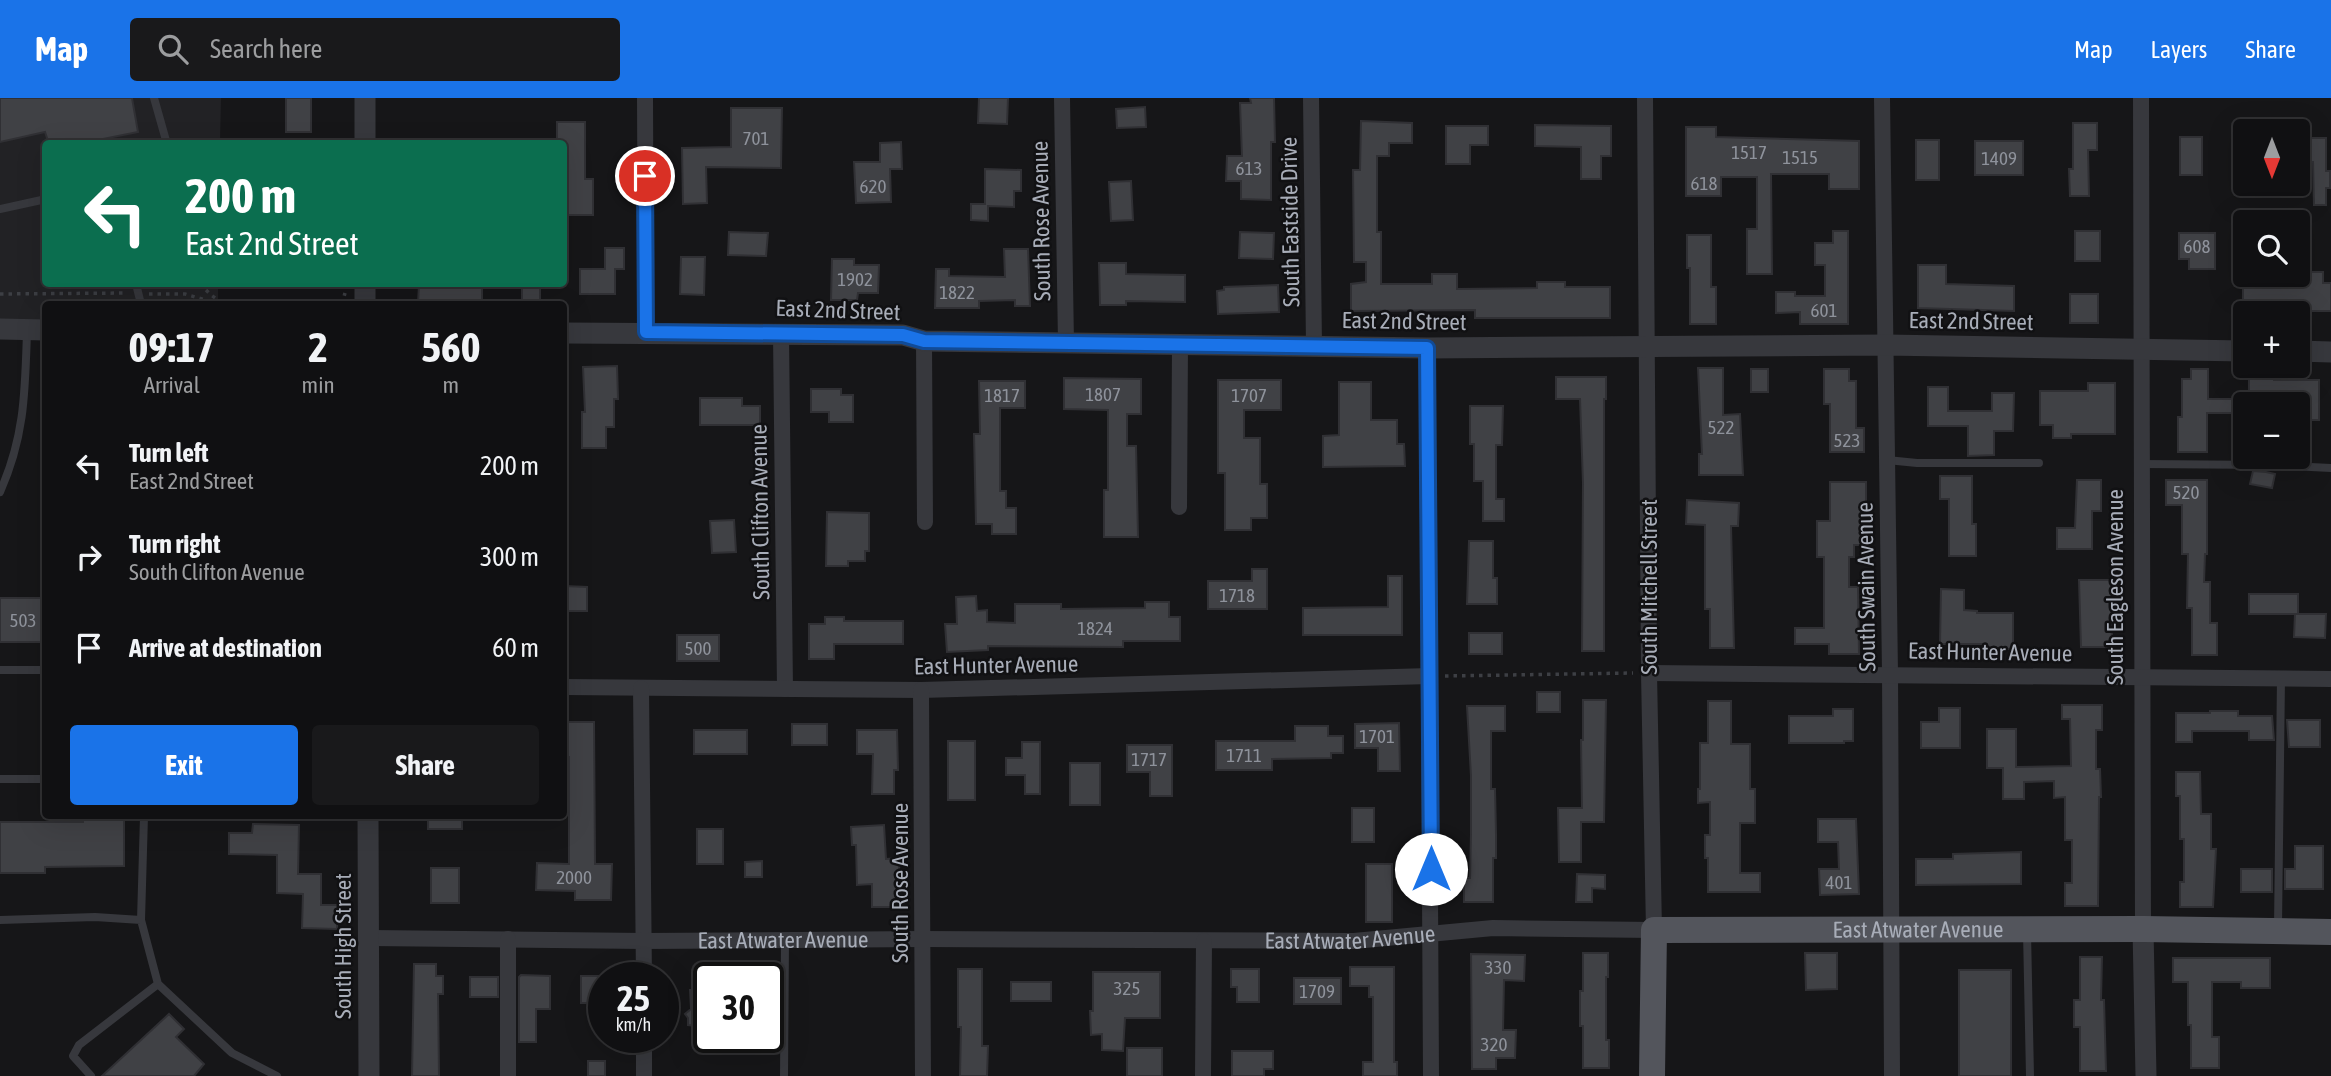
<!DOCTYPE html>
<html lang="en">
<head>
<meta charset="utf-8">
<style>
  body { margin:0; font-family:"Asap Condensed",sans-serif; background:#19191b; color:#f1f3f6; height:100vh; display:flex; flex-direction:column; font-size:26px; white-space:nowrap }
  * { box-sizing:border-box; margin:0 }
  p { font-size:23px; color:#9c9d9f }
  .icon { flex:none; width:38px; height:38px; fill:none; stroke:currentColor; stroke-width:2; stroke-linecap:round; stroke-linejoin:round }
  .map { position:relative; flex:1; overflow:hidden }
  .details { position:absolute; left:42px; top:203px; width:525px; height:518px; display:flex; flex-direction:column; background:#101012; border-radius:7px; box-shadow:0 7px 28px #0002,0 0 0 2px #303032 }
  .details>* { flex:none }
  .top-card { position:absolute; left:42px; top:42px; width:525px; height:147px; border-radius:7px; box-shadow:0 7px 28px #0002,0 0 0 2px #303032; background:#0b6e4f; color:#fff; overflow:hidden }
  .needle { width:46px; rotate:180deg }
  .controls { position:absolute; left:2233px; top:21px; display:grid; gap:14px }
  .controls a { display:grid; place-items:center; width:77px; height:77px; border-radius:7px; background:#101012; box-shadow:0 7px 28px #0002,0 0 0 2px #303032; font-size:35px }
  .speed { position:absolute; left:588px; top:864px; display:flex; gap:14px; font-size:35px; font-weight:700; text-align:center }
  .speed>* { display:grid; place-content:center; width:91px; height:91px; border-radius:50%; background:#101012; box-shadow:0 7px 28px #0002,0 0 0 2px #303032; line-height:1 }
  .speed small { font-size:18px; font-weight:400 }
  .speed .limit { border:4px solid #111; border-radius:10px; background:#fff; color:#111 }
  .pin { position:absolute; display:grid; place-items:center; width:60px; height:60px; color:#fff; margin:-30px; border:4px solid #fff; border-radius:50%; box-shadow:0 2px 7px #0007 }
  .me { position:absolute; width:77px; margin:-38px; rotate:0deg; stroke-linejoin:round; filter:drop-shadow(0 0 5px #0008) }
  .turn { display:flex; align-items:center; gap:24px; height:147px; padding:0 28px; font-size:32px }
  .turn .icon { width:91px; height:91px; stroke-width:2.5 }
  .turn b { display:block; font-size:49px; line-height:60px }
  .eta { display:flex; justify-content:space-evenly; align-items:center; height:119px; text-align:center }
  .eta b { font-size:42px; font-weight:700; line-height:49px }
  .cta { display:flex; gap:14px; margin-top:auto; padding:14px 28px }
  .cta a { flex:1; height:80px; border-radius:7px; background:#1a73e8; color:#fff; font-size:28px; font-weight:700; line-height:80px; text-align:center }
  .cta a+a { background:#19191b; color:#f1f3f6 }
  ul { padding:0; list-style:none }
  li { display:flex; align-items:center; gap:21px; height:91px; padding:0 28px }
  li div { flex:1 }
  li b { display:block; font-size:26px }
  li em { font-style:normal }
  header { display:flex; align-items:center; gap:42px; box-sizing:border-box; height:98px; padding:0 35px; background:#1a73e8; color:#fff }
  header strong { font-size:33px }
  nav { display:flex; gap:38px; margin-inline-start:auto; font-size:24px }
  .search { width:490px; height:63px; background:#19191b; display:flex; align-items:center; gap:18px; box-sizing:border-box; padding:0 24px; border-radius:7px; color:#9c9d9f; font-size:26px }
  .map>svg:first-child { display:block }
  .built { fill:#222225 }
  .building { fill:#404145; stroke:#303034; stroke-width:2 }
  .lines { fill:none; stroke-linecap:round; stroke-linejoin:round }
  .path { stroke:#3d3f44; stroke-width:3.5; stroke-dasharray:3.5 5; stroke-linecap:butt }
  .service { stroke:#37383d; stroke-width:8 }
  .minor { stroke:#37383d; stroke-width:16 }
  .tertiary { stroke:#37383d; stroke-width:21 }
  .primary { stroke:#53555c; stroke-width:26 }
  .route-casing { stroke:#114b97; stroke-width:18 }
  .route { stroke:#1a73e8; stroke-width:12 }
  .labels { text-anchor:middle; stroke-width:5; stroke-linejoin:round; paint-order:stroke }
  .number-label { font-size:19px; fill:#8e929b }
  .street-label { font-size:23px; fill:#a8adb8; stroke:#111113 }
</style>
</head>
<body>
<header>
<strong>Map</strong>
<div class="search"><svg class="icon" aria-label="search" viewBox="0 0 24 24"><circle cx="10" cy="10" r="6"/><path d="M15 15l6 6"/></svg>Search here</div>
<nav><a>Map</a><a>Layers</a><a>Share</a></nav>
</header>
<div class="map">
<svg width="2331" height="978" viewBox="0 0 2331 978">
  <rect width="100%" height="100%" fill="#161618"/>
  <path class="built" d="M0,0H221L220,45L46,46V186H218V206H46L45,233H0Z"/>
  <path class="building" d="M0,0H132L138,34L78,46H49L45,34L0,44Z
    M286,0H311V34H286Z
    M979,0H1008L1007,26L978,25Z
    M1250,0H1274L1275,44H1271V102L1241,101V83H1226L1227,58H1242L1240,5H1251Z
    M1145,9L1146,29L1117,30L1116,11Z
    M731,10H782L781,70L706,69L707,105L683,106L682,50L731,49Z
    M1361,23L1412,25V45H1389V58H1377V134H1381V186H1432V176H1457V191L1537,190V184H1565V189H1610V220H1475V212L1351,213V186L1366,184V164H1354L1353,72H1360Z
    M557,24H585V81H593V117H565V64L564,46H557Z
    M2073,25H2097V52H2088L2089,98H2070L2069,71H2073Z
    M1535,27L1611,28V58H1601V81H1581V49L1535,48Z
    M1446,28H1488V47H1470V66H1446Z
    M1686,29H1716V39L1859,43V91H1829V76H1771L1772,176H1747V131H1757V79H1721V98H1686Z
    M2180,39H2202V77H2180Z
    M2301,40H2326V73H2330V90H2326V107H2314L2313,64H2301Z
    M1916,42H1939V82H1916Z
    M1975,43H2023V77H1975Z
    M901,44L902,71H890L891,104L856,105L854,64H880V45Z
    M985,71L1021,72V93H1014V109L988,108V123L971,122V106H985Z
    M1131,83L1133,122L1111,123L1109,84Z
    M1833,133H1848V226H1800V214L1776,215V194H1795V198H1825V167H1815V145H1833Z
    M2075,133H2100V163H2075Z
    M729,134L768,135L766,158L728,157Z
    M1240,134L1274,135L1273,161L1239,160Z
    M2179,135H2215V171H2189V161H2179Z
    M1687,137H1711V189H1716V226H1690V170H1687Z
    M605,150H624V171H615V196H580V171H605Z
    M1004,151H1028L1030,208H1015V202L979,203V210H935L936,171H949V178L1005,179Z
    M681,159H705L704,197L680,196Z
    M832,161H854V167H879L878,195H858L857,202H831Z
    M1099,165H1126V176L1185,177V204L1126,203V207H1100Z
    M1918,167H1946V186L2014,188V213L1918,210Z
    M2298,174H2323V185H2331V213H2294V208H2243V177H2298Z
    M419,186H482V206H418Z
    M522,186H540V203H522Z
    M1278,187L1279,214L1218,216L1217,193L1224,192V189Z
    M2070,196H2098V225H2070Z
    M617,268L618,301H614V329H606V350H582V314H585L583,269Z
    M1698,270H1723V317L1740,316L1743,377H1699V356H1702Z
    M1751,271H1768V294H1751Z
    M1824,271H1849V283H1856V330H1864V354H1830V306H1824Z
    M2191,271H2208V301H2238V315H2207V354H2178V319H2182V281H2191Z
    M1556,279H1606V301H1604V553H1582L1583,385L1580,301H1556Z
    M2249,279H2274V282H2319V322H2298V306H2249Z
    M1064,280L1141,281V316H1127V348H1136L1138,439H1104V392H1108V312L1064,311Z
    M1218,282H1281V312H1244V340H1260V386H1267V420H1251V432H1225V375H1218Z
    M979,283H1025V310H1000V393H1006V410H1016V436H992V426H976L974,336H980Z
    M1339,284H1371V322H1397V346H1404L1405,368L1323,369V338L1339,337Z
    M2088,285H2115V336H2071V340H2053V327H2040V293H2088Z
    M1928,289H1948V313H1992V295H2014L2013,333H1994V357L1968,358V328H1928Z
    M811,291H841V297H853V324H829V314H811Z
    M700,300H742V308H760V327H700Z
    M1470,308H1503L1502,347H1496V401H1504V423H1483V383H1474V346H1470Z
    M2253,373L2266,374L2275,376L2272,390L2250,386Z
    M1940,378H1972V426H1976V458H1949V401H1940Z
    M2077,382H2101V413H2092V451H2057V430H2075Z
    M2166,382H2207V456H2205L2204,484H2210V525H2217V557H2192V510H2187L2188,456H2182V407H2166Z
    M1830,384H1866V413H1862V447H1854V459H1849V489H1858L1859,556H1829V546H1795V530H1824V459H1817V423H1830Z
    M1687,402L1739,405L1738,428H1731L1734,550H1710V511H1705V427L1686,426Z
    M827,414L869,415V453H865V463H848V468H826Z
    M734,422L736,454L712,455L710,423Z
    M1469,443H1493V480H1497V506H1467Z
    M1252,471H1267V511H1208V483H1252Z
    M1388,478H1402V537H1303V510L1388,509Z
    M2079,482H2111L2112,549H2081Z
    M564,488L587,489V513H564Z
    M1941,491L1964,492V512L1977,513V515H2013V551H1987V546H1940Z
    M2249,496H2298V516H2249Z
    M976,498L977,513L987,512V524L1015,525V506H1061V511L1145,510V504H1169V519H1180V543H1123V549L988,548V552L947,554L945,526H957L956,499Z
    M0,500H46V544H0Z
    M2295,516H2326L2325,540L2294,539Z
    M825,519H844V523H903V546H834V561H809V526H825Z
    M1469,535H1502V556H1469Z
    M677,537H719V563H677Z
    M1537,594H1560V614H1537Z
    M1583,602H1606L1604,724H1581V764H1559L1558,710H1582L1581,642H1583Z
    M1708,603H1731V646H1750V691H1755V725H1740V775H1760V794H1708V760H1705V737H1710V704L1698,705V691H1700V645H1708Z
    M2062,607H2102V632H2096V671H2100L2101,699H2099L2098,808H2065V785H2072V742H2065V699L2054,700V683L2024,684V701H2003V670H1987V631H2016V669L2071,668L2070,621H2062Z
    M1467,608H1505V633H1491V691H1495L1496,736V760H1493V804H1464V780H1470L1471,736V678Z
    M1939,610H1960V650H1921V624H1939Z
    M1833,611H1853V643H1844V645H1789V618H1833Z
    M2210,613H2238V618H2272L2274,642H2249V633H2192V644H2176V615H2210Z
    M2287,622H2320V649H2289Z
    M565,624H594L595,766H612L611,802H575V793L536,792L537,765L569,766V659H565Z
    M1399,625L1400,673H1378V650H1355V626Z
    M792,626H827V647H792Z
    M1295,628H1328V638H1343V655H1331V660L1272,661V672H1216V643H1295Z
    M694,632H747V656H694Z
    M857,632H897L898,672H894V696H872L873,656H857Z
    M948,643H975V702H948Z
    M1022,644H1040V696H1025V677H1006V660H1022Z
    M1127,647H1172V698H1150V674H1127Z
    M1070,665H1100V707H1070Z
    M2176,674H2200L2201,716H2211V751H2216L2213,809H2180V784H2184V741H2180V698H2176Z
    M1352,710H1374V744H1352Z
    M83,718H124V768L45,769V775H0V724H83Z
    M428,718H462V731H428Z
    M1818,721H1856L1859,796L1820,797L1819,771H1839L1838,744H1818Z
    M253,726L299,727L298,776H321V807H337V831L302,830L303,796L277,795V757L229,756V735H252Z
    M884,727L886,761L899,760L900,809H872V786L857,787L856,747H852L851,729Z
    M697,731H723V766H697Z
    M2295,748H2323V791H2285V771H2295Z
    M2021,754V786L1916,787V761H1953V756Z
    M762,763V779H745V764Z
    M1366,766H1392V824H1366Z
    M431,770H459V805H431Z
    M2241,771H2272V794H2241Z
    M1577,776L1605,777V791L1592,790V804H1576Z
    M1583,855H1608V879H1606V942H1609V970H1583V928H1580V893H1583Z
    M1805,855H1837V891L1806,892Z
    M1471,856L1525,857L1524,883L1504,882L1503,932H1516L1515,960H1496V971H1472Z
    M2080,859H2102L2101,902H2104L2106,973H2080V929H2074V902H2080Z
    M2173,860H2270V890H2241V884H2212V939H2219V970H2191V927H2188V884H2173Z
    M414,866H436V878H443V896H438L439,978H412Z
    M1350,869H1394V964H1397V978H1363V964H1373V899H1369V888H1350Z
    M958,871H982V948H988L987,978H960L961,929H958Z
    M1231,871H1259V904H1237V889H1231Z
    M1959,872H2011V978H1959Z
    M1093,874H1160V920H1125L1123,953L1102,952V936L1091,937L1090,913H1093Z
    M521,877L550,878V911H536V944H519V879Z
    M581,878H604V905H581Z
    M470,879H498V899H470Z
    M1294,880H1341V906H1294Z
    M709,882V939L697,928L688,927V920L685,916L691,911L690,892H696Z
    M1011,884H1051V903H1011Z
    M169,916L184,931L176,939L204,966L194,978H102Z
    M1127,950H1162V978H1127Z
    M1232,953H1273V971H1264V978H1232Z
    M588,963H605V978H588Z"/>
  <g class="lines">
    <path class="path" d="M200,186L211,197L224,206
      M0,196L127,195
      M149,196H185L219,206
      M342,206L345,195
      M1445,578L1633,575"/>
    <path class="service" d="M154,0L167,46
      M0,111L46,101
      M136,186L141,206
      M1887,362L1917,365H2039
      M2141,366L2273,367L2331,370
      M0,394C25,338 25,293 27,233
      M0,572H46
      M0,681H46
      M0,822L95,819L141,822L158,886
      M141,822L144,718
      M2278,829L2281,580
      M2027,834L2030,978
      M91,978L73,958L79,947L158,886L232,955L277,978
      M784,978L785,842"/>
    <g class="minor">
      <path d="M645,0L646,234"/>
      <path d="M1062,0L1066,245"/>
      <path d="M1311,0L1314,248"/>
      <path d="M1882,0L1890,575L1892,978"/>
      <path d="M2141,0L2143,831"/>
      <path d="M781,236L785,591"/>
      <path d="M924,243L925,424"/>
      <path d="M1427,250L1431,978"/>
      <path d="M1179,409L1180,246"/>
      <path d="M1649,575L2331,581"/>
      <path d="M564,589L921,592L1430,578"/>
      <path d="M641,590L644,880"/>
      <path d="M921,592L923,978"/>
      <path id="s1" d="M370,840L644,843L923,841L1354,843L1493,830L1654,832L1649,575L1645,0"/>
      <path d="M644,940V978"/>
      <path d="M508,978V841"/>
      <path d="M1203,978L1204,843"/>
    </g>
    <path class="tertiary" d="M365,46V0
      M365,206V186
      M0,231L46,232
      M564,235L903,237L924,243L1427,250L1886,247L2245,253
      M2298,253L2331,254
      M368,718L369,978
      M2143,831L2146,978"/>
    <path class="primary" id="s2" d="M1652,978L1654,832L2143,831L2331,834"/>
  </g>
  <g class="lines">
    <g class="route-casing">
      <path id="route" d="M645,78L646,234L903,237L924,243L1427,250L1431,771"/>
    </g>
    <use href="#route" class="route"/>
  </g>
  <g class="labels">
    <g class="number-label">
      <text x="756" y="47">701</text>
      <text x="1749" y="61">1517</text>
      <text x="1800" y="66">1515</text>
      <text x="1999" y="67">1409</text>
      <text x="1249" y="77">613</text>
      <text x="1704" y="92">618</text>
      <text x="873" y="95">620</text>
      <text x="2197" y="155">608</text>
      <text x="855" y="188">1902</text>
      <text x="957" y="201">1822</text>
      <text x="1824" y="219">601</text>
      <text x="1103" y="303">1807</text>
      <text x="1002" y="304">1817</text>
      <text x="1249" y="304">1707</text>
      <text x="1721" y="336">522</text>
      <text x="1847" y="349">523</text>
      <text x="2186" y="401">520</text>
      <text x="1237" y="504">1718</text>
      <text x="23" y="529">503</text>
      <text x="1095" y="537">1824</text>
      <text x="698" y="557">500</text>
      <text x="1377" y="645">1701</text>
      <text x="1244" y="664">1711</text>
      <text x="1149" y="668">1717</text>
      <text x="574" y="786">2000</text>
      <text x="1839" y="791">401</text>
      <text x="1498" y="876">330</text>
      <text x="1127" y="897">325</text>
      <text x="1317" y="900">1709</text>
      <text x="1494" y="953">320</text>
    </g>
    <g class="street-label">
      <text transform="translate(1041 123) rotate(-91)" y="8">South Rose Avenue</text>
      <text transform="translate(1290 124) rotate(-91)" y="8">South Eastside Drive</text>
      <text transform="translate(838 212) rotate(2)" y="8">East 2nd Street</text>
      <text transform="translate(1404 223) rotate(1)" y="8">East 2nd Street</text>
      <text transform="translate(1971 223) rotate(1)" y="8">East 2nd Street</text>
      <text transform="translate(760 414) rotate(-91)" y="8">South Clifton Avenue</text>
      <text transform="translate(1649 489) rotate(-90)" y="8">South Mitchell Street</text>
      <text transform="translate(1866 489) rotate(-91)" y="8">South Swain Avenue</text>
      <text transform="translate(2115 489) rotate(-90)" y="8">South Eagleson Avenue</text>
      <text transform="translate(1990 554) rotate(1)" y="8">East Hunter Avenue</text>
      <text transform="translate(996 567) rotate(-1)" y="8">East Hunter Avenue</text>
      <text transform="translate(900 785) rotate(-90)" y="8">South Rose Avenue</text>
      <text dy="8" stroke="none"><textPath href="#s2" startOffset="410">East Atwater Avenue</textPath></text>
      <text dy="8" stroke="none"><textPath href="#s1" startOffset="980">East Atwater Avenue</textPath></text>
      <text dy="8" stroke="none"><textPath href="#s1" startOffset="413">East Atwater Avenue</textPath></text>
      <text transform="translate(343 848) rotate(-90)" y="8">South High Street</text>
    </g>
  </g>
</svg>
<div class="controls">
<a><svg class="needle" viewBox="-14 -14 28 28"><path d="M0-13l5 13h-10z" fill="#e53935"/><path d="M0 13l5-13h-10z" fill="#9c9d9f"/></svg></a>
<a><svg class="icon" aria-label="search" viewBox="0 0 24 24"><circle cx="10" cy="10" r="6"/><path d="M15 15l6 6"/></svg></a>
<a>+</a>
<a>−</a>
</div>
<div class="speed"><div>25<small>km/h</small></div><div class="limit">30</div></div>
<div class="pin" style="left:645px;top:78px;background:#d93025"><svg class="icon" aria-label="arrive" viewBox="0 0 24 24"><path d="M6 21V4h12l-3 4 3 4H6"/></svg></div>
<svg class="me" style="left:1431px;top:771px" viewBox="-20 -20 40 40"><circle r="19" fill="#fff"/><path d="M0-13L10 11 0 6-10 11z" fill="#1a73e8"/></svg>
<div class="top-card">
<div class="turn"><svg class="icon" aria-label="left" viewBox="0 0 24 24"><path d="M17 20v-9H6M10 6l-5 5 5 5"/></svg><div><b>200 m</b>East 2nd Street</div></div>
</div>
<section class="details">
<div class="eta">
<div><b>09:17</b><p>Arrival</p></div>
<div><b>2</b><p>min</p></div>
<div><b>560</b><p>m</p></div>
</div>
<ul>
<li><svg class="icon" aria-label="left" viewBox="0 0 24 24"><path d="M17 20v-9H6M10 6l-5 5 5 5"/></svg><div><b>Turn left</b><p>East 2nd Street</p></div><em>200 m</em></li>
<li><svg class="icon" aria-label="right" viewBox="0 0 24 24"><path d="M7 20v-9h11M14 6l5 5-5 5"/></svg><div><b>Turn right</b><p>South Clifton Avenue</p></div><em>300 m</em></li>
<li><svg class="icon" aria-label="arrive" viewBox="0 0 24 24"><path d="M6 21V4h12l-3 4 3 4H6"/></svg><div><b>Arrive at destination</b></div><em>60 m</em></li>
</ul>
<div class="cta"><a>Exit</a><a>Share</a></div>
</section>
</div>
</body>
</html>
